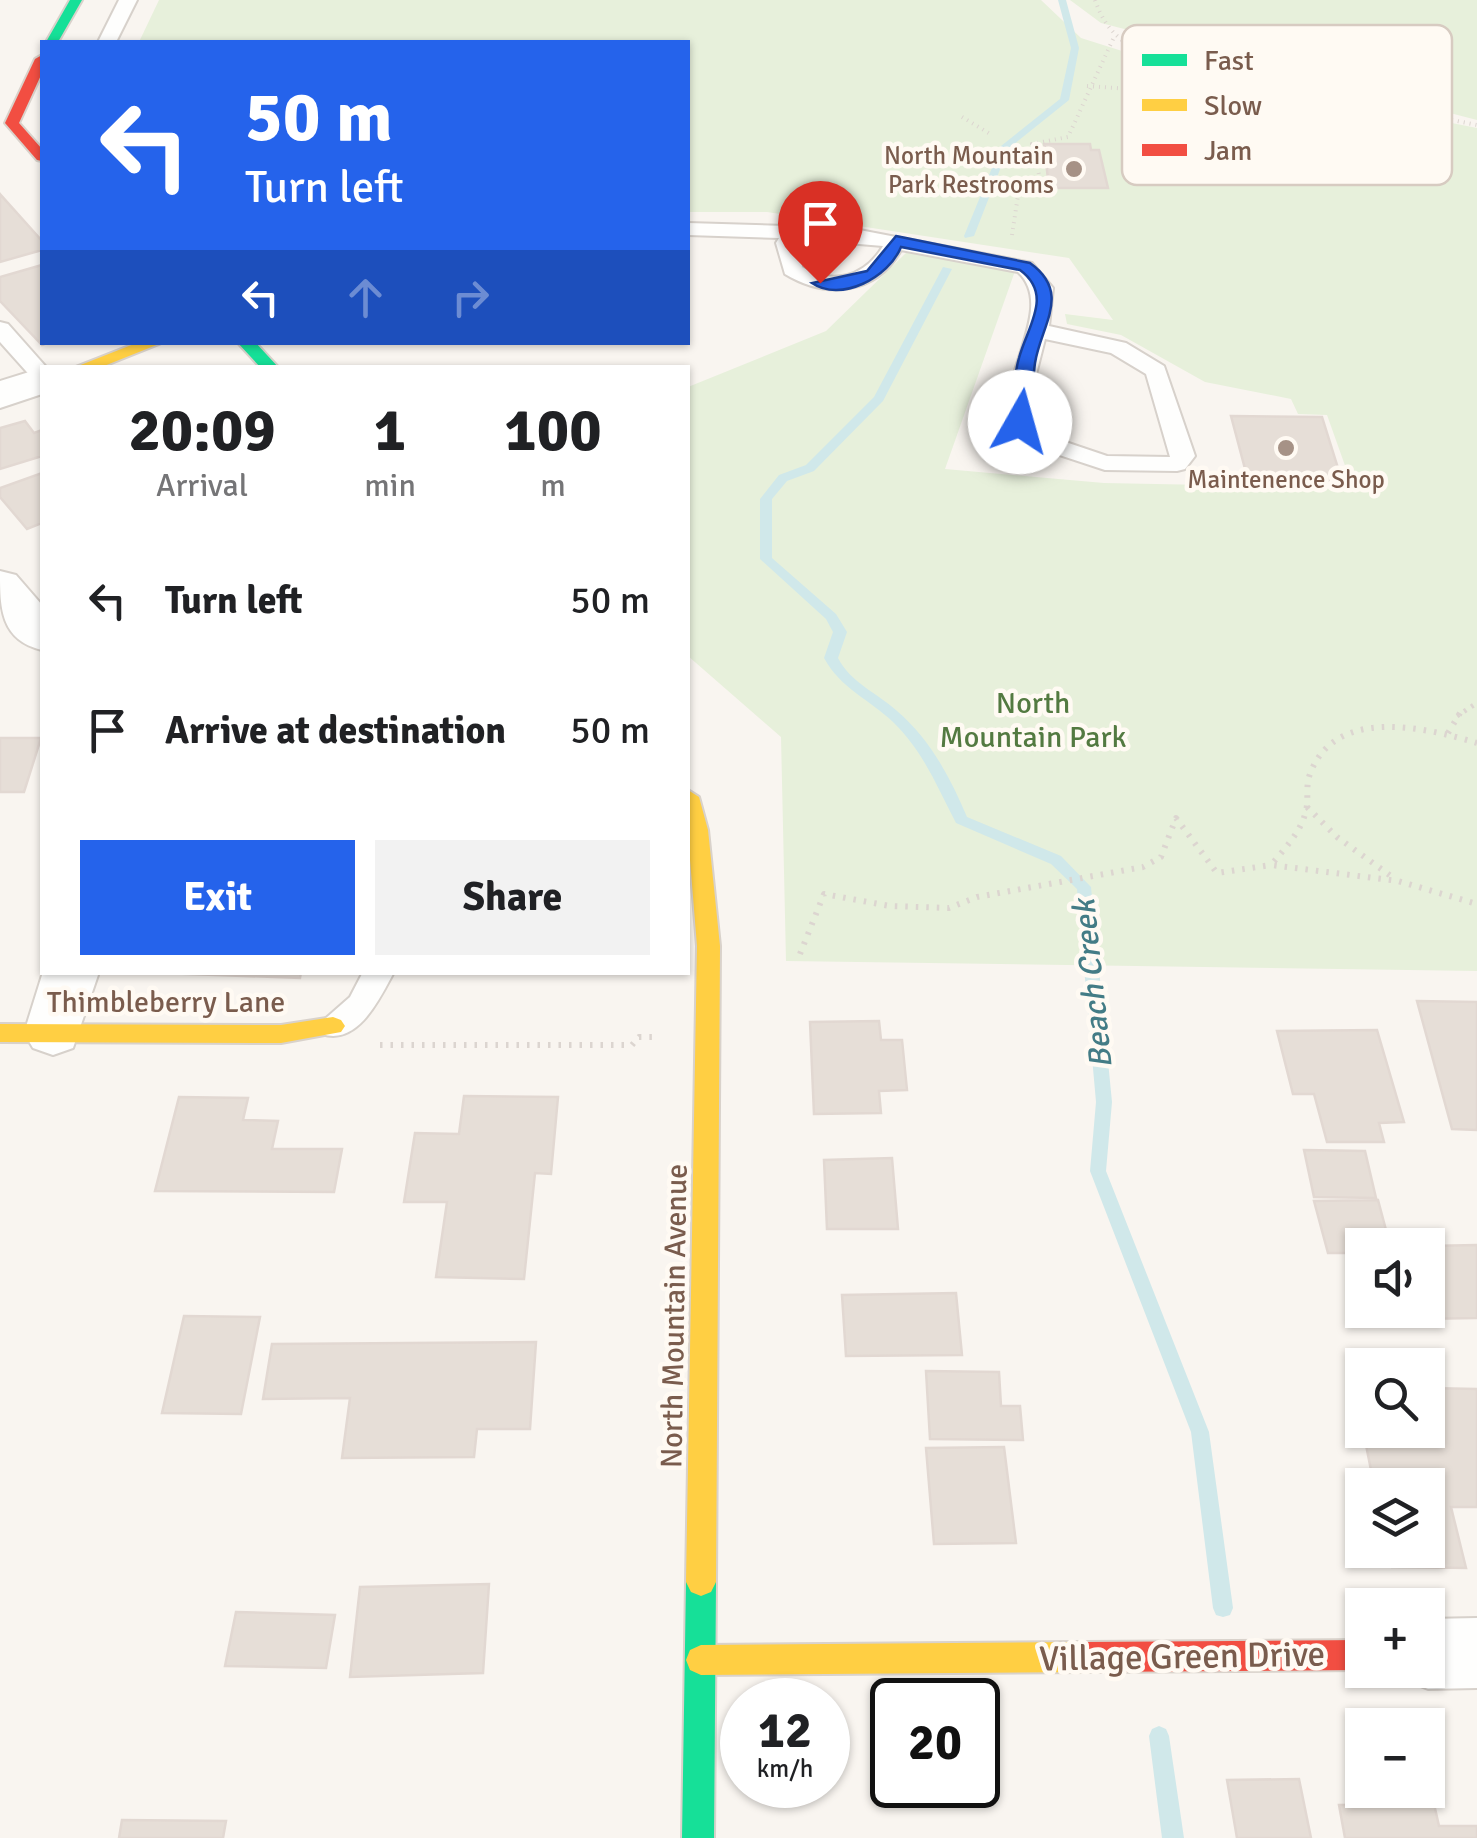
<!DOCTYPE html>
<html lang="en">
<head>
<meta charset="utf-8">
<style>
  body { margin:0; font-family:Signika,sans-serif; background:#f2f2f2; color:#202124; height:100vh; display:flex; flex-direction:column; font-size:38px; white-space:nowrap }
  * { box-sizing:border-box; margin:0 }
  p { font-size:32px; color:#757577 }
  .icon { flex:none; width:55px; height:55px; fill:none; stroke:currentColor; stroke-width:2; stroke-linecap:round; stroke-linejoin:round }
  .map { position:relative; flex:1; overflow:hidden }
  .sheet { position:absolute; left:40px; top:365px; width:650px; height:610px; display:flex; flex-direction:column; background:#fff; border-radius:0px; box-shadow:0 2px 8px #0004 }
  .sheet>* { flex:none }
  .hud { position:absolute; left:40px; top:40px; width:650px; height:305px; border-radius:0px; box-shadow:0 2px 8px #0004; background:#2563eb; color:#fff; overflow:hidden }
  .buttons { position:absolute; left:1345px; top:1228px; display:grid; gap:20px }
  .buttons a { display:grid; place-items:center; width:100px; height:100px; border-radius:0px; background:#fff; box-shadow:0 2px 8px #0004; font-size:50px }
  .speed { position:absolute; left:720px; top:1678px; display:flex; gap:20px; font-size:50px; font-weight:700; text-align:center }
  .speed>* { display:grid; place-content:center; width:130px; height:130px; border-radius:50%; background:#fff; box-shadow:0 2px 8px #0004; line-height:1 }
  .speed small { font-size:25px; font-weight:400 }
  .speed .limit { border:5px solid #111; border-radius:15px; background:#fff; color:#111 }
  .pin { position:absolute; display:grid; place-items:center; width:85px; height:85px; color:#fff; margin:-102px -42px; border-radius:50% 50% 50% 0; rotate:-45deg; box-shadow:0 0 10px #0007 }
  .pin .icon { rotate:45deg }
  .me { position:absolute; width:110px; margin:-55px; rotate:7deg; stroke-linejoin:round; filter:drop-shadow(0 0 8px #0008) }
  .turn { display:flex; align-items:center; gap:35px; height:210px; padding:0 40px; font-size:45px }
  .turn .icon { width:130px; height:130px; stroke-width:2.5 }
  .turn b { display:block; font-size:70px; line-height:85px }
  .lanes { display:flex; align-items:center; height:95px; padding:0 40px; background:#0003; justify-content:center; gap:50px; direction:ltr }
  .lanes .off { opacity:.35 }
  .eta { display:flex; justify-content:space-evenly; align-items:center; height:170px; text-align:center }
  .eta b { font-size:60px; font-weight:700; line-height:70px }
  .cta { display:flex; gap:20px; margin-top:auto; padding:20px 40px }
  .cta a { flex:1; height:115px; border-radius:0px; background:#2563eb; color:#fff; font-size:40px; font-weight:700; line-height:115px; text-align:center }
  .cta a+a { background:#f2f2f2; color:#202124 }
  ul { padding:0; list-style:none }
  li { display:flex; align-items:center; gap:30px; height:130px; padding:0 40px }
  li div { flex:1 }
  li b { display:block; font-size:38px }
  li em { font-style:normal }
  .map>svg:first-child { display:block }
  .green { fill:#e7f0db }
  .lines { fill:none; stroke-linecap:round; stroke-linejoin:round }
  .stream { fill:#d0e8ea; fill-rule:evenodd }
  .building { fill:#e6ded7; stroke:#e2d8d2; stroke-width:2.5 }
  .lane-casing { stroke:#d7d1cb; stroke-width:4 }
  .street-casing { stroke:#d7d1cb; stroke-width:4 }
  .fast-casing { stroke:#d9d2cb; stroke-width:4 }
  .slow-casing { stroke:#d9d2cb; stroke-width:4 }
  .jam-casing { stroke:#d9d2cb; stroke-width:4 }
  .path-far2 { stroke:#dcd5d0; stroke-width:4; stroke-dasharray:1 5; stroke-linecap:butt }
  .path-far1 { stroke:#dcd5d0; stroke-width:5; stroke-dasharray:2.5 6; stroke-linecap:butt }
  .path { stroke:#dcd5d0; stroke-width:6; stroke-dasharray:2.5 8; stroke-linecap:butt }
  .lane { fill:#fefefd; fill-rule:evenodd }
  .street { fill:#fefefd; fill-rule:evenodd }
  .fast { fill:#16e098; fill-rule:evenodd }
  .slow { fill:#ffcf43; fill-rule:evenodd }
  .jam { fill:#f24e42; fill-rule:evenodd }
  .route { fill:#2563eb; stroke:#184099; stroke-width:2.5 }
  .poi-dot { fill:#a69286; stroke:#fffaf3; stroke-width:4 }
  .labels { text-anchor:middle; stroke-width:9; stroke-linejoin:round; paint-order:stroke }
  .far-poi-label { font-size:25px; fill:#7a5c4d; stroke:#fffaf3; text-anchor:end }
  .park-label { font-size:30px; fill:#537a41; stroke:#fffaf3 }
  .street-label { font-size:30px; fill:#7a5c4d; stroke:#fffaf3 }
  .water-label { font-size:32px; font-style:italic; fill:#437c86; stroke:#fffaf3 }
  .near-street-label { font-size:35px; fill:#7a5c4d; stroke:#fffaf3 }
  .key { fill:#fffaf3; stroke:#d7cbc1; stroke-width:2.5 }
  .key-label { font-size:28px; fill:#7a5c4d }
</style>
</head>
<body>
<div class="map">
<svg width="1477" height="1838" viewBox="0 0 1477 1838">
  <rect width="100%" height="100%" fill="#f9f5f0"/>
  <path class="green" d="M159,0H1041L1081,38L1179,69L1477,128V971L786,961L781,737L688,656V387L826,331L908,251L1015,271L945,469L1104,483L1353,488L1327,415L1298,414L1291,399L1205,382L1121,335L1067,324L1065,314L1113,320L1069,258L767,212H688V42H139Z
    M1070,0H1477V120L1101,23Z"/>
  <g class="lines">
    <path class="stream" d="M1058,0H1066L1079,48L1069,100L1008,149L974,236L965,238L964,236L1001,146L1060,99L1071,48Z
      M943,267L952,269L883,401L814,471L787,481L772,499V558L836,614L847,632L838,658C851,683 876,692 897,711C930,739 950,777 967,817L1061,856L1091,887L1112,1102L1106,1171L1209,1432L1233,1608L1230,1615L1223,1617L1216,1615L1213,1608L1191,1432L1090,1171L1096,1102L1077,889L1051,864L956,823C937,787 924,752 893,722C869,699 841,689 824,658L833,632L826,619L760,559V499L779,475L806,465L874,397Z
      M1159,1726L1166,1729L1169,1736L1184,1838H1162L1149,1736L1152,1729Z"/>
  </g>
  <path class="building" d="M1044,144H1090L1091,150H1099L1108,188H1049Z
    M0,194L42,241V250L0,262Z
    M42,265V342H50L42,345L0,301V277Z
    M1231,416L1322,417L1342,481L1248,480Z
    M25,421L34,433L42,430V456L0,469V428Z
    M42,473V523L27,529L0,497V488Z
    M0,738H41L24,792H0Z
    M134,972H301L300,978Z
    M1417,1001L1477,1002V1130L1452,1129Z
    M879,1021L881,1040H902L907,1090L879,1091L881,1113L814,1114L810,1022Z
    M1377,1030L1404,1122L1379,1123L1384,1142H1327L1314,1094H1293L1277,1031Z
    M464,1096L558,1097L551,1174L535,1173L524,1279L436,1277L447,1202H404L415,1133L459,1134Z
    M179,1097L248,1098L243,1120L278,1121L272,1149H342L334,1192L155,1191Z
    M1304,1150L1365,1151L1376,1198L1314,1197Z
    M892,1158L898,1229H827L824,1160Z
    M1378,1200L1390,1245H1362V1258L1361,1253H1328L1314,1201Z
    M1477,1245V1318L1418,1319L1415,1310H1428V1246Z
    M956,1293L962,1355L846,1356L842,1295Z
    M184,1316L260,1317L241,1414L162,1413Z
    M536,1342L530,1429H477L474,1457L342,1458L350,1398L263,1399L272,1344Z
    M926,1371L999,1372L1001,1406H1020L1023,1440L930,1439Z
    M1428,1388L1477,1389V1507H1451L1466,1568L1392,1567L1388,1550H1428V1485H1374L1363,1430H1428Z
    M1004,1447L1016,1543L934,1544L926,1448Z
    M489,1584L483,1673L350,1677L360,1587Z
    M236,1612L335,1615L326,1668L225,1666Z
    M1299,1779L1311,1838H1237L1227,1780Z
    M1434,1804L1439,1826H1477V1838H1345L1339,1805Z
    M122,1820L226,1821L223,1838H119Z"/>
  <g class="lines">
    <g class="lane-casing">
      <path id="lane" d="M119,0H137L116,42H98Z
        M688,223L849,228L1032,263L1053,288L1049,326L1126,343L1164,366L1195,456L1185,469L1177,471L1105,470L1014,440C986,386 1060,311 1018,272L901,250C876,295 826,299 785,274L776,243L779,238L688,235ZM799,239L883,246C864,278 832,285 802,267ZM1045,339L1111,353L1146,374L1170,457L1107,456L1033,431V386Z
        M0,322L8,324L47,368H42V382L34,380L0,342Z
        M363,972H394C380,998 358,1046 322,1034L317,1026L350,997Z"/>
    </g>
    <g class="street-casing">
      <path id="street" d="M42,368V394L0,408V381Z
        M0,571L16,575L42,605V650C0,640 0,607 0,571Z
        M43,972H99L73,1048L53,1055L33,1048L24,1033Z
        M1477,1618V1688L1428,1689L1402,1679L1398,1670H1428V1619Z"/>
    </g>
    <g class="fast-casing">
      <path id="fast" d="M70,0H82L58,42H46Z
        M237,342H255L279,368H261Z
        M701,1568L711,1572L716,1582L714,1838H682L686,1582L691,1572Z"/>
    </g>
    <g class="slow-casing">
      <path id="slow" d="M139,342H164L99,368H73Z
        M688,790L699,797L708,830L720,946L716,1582L711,1592L701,1596L691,1592L686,1582L697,946L688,835Z
        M333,1017L341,1020L345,1026L341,1032L281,1043L0,1042V1024L281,1025Z
        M1085,1642L1096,1647L1100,1657L1096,1667L1085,1672L701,1675L690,1670L686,1660L690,1650L701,1645Z"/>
    </g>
    <g class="jam-casing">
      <path id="jam" d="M42,55V73L19,123L42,149V161L37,160L5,123L35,59Z
        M1362,1640V1670L1085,1672L1074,1667L1070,1657L1074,1647L1085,1642Z"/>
    </g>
    <path class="path-far2" d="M1095,0C1108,38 1131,49 1167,62L1477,125
      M1087,86L1130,89
      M962,117L992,135
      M1012,235L1019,189L1042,188L1032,144L1068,137L1114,37"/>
    <path class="path-far1" d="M1457,716L1477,703"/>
    <path class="path" d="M1448,733L1460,713
      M1477,743C1424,727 1335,706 1310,774C1306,784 1308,795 1307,805C1304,829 1286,847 1271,865L1398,881L1477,904
      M1307,807L1337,837L1395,879
      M800,954L824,894L890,906L949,908L977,897L1143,867L1161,857L1176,818L1217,873L1271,865
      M380,1045H632L639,1037H653"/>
    <use href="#lane" class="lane"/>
    <use href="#street" class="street"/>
    <use href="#fast" class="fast"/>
    <use href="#slow" class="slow"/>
    <use href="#jam" class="jam"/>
  </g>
  <path class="route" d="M896,236L1030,263C1072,293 1041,325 1035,363C1032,383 1034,407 1026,426L1011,422C1013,401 1013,378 1019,358C1027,327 1054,295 1020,270L901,247C889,277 841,303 812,283L867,271Z"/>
  <g class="poi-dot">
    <circle cx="1074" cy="169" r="10"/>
    <circle cx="1286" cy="448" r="10"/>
  </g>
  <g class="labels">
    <g class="far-poi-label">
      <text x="1054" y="164">North Mountain<tspan x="1054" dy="29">Park Restrooms</tspan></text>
      <text x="1286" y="488" text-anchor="middle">Maintenence Shop</text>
    </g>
    <g class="park-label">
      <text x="1033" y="713">North<tspan x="1033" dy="34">Mountain Park</tspan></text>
    </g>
    <g class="street-label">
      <text x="166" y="1012">Thimbleberry Lane</text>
      <text transform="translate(674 1316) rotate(-89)" y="10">North Mountain Avenue</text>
    </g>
    <g class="water-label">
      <text transform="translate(1092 984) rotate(-96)" y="11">Beach Creek</text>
    </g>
    <g class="near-street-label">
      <text transform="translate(1182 1656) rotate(-1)" y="12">Village Green Drive</text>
    </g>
  </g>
  <rect x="1122" y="25" width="330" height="160" rx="15" class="key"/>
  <rect x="1142" y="54" width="45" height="12" fill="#16e098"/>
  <rect x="1142" y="99" width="45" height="12" fill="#ffcf43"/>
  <rect x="1142" y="144" width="45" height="12" fill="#f24e42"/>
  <g class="key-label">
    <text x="1204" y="70">Fast</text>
    <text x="1204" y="115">Slow</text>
    <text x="1204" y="160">Jam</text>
  </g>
</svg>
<div class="buttons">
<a><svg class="icon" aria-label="sound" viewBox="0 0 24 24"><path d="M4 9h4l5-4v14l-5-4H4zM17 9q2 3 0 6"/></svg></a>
<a><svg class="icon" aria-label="search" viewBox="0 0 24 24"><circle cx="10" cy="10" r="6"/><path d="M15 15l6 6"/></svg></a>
<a><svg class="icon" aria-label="layers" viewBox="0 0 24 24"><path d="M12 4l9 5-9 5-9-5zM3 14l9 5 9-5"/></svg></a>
<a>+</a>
<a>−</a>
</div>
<div class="speed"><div>12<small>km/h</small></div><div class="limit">20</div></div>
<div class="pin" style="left:820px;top:283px;background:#d93025"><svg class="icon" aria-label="arrive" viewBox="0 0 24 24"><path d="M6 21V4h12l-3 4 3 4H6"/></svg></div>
<svg class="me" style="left:1020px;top:422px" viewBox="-20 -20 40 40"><circle r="19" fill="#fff"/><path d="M0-13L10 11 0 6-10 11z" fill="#2563eb"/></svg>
<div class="hud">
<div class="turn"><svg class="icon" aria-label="left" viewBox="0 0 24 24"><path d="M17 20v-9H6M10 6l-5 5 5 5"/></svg><div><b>50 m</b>Turn left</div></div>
<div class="lanes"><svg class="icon" aria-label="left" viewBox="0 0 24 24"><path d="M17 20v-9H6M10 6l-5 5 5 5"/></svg><svg class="icon off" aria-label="ahead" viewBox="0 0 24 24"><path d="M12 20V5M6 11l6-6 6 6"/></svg><svg class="icon off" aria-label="right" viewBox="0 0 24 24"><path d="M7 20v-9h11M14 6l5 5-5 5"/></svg></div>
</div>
<section class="sheet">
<div class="eta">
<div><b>20:09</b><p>Arrival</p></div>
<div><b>1</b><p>min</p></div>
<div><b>100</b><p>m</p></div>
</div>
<ul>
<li><svg class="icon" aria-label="left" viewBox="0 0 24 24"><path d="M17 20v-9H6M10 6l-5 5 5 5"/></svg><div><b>Turn left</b></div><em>50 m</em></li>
<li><svg class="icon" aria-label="arrive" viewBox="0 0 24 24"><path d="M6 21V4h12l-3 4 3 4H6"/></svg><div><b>Arrive at destination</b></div><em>50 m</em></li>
</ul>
<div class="cta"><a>Exit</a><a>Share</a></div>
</section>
</div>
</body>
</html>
